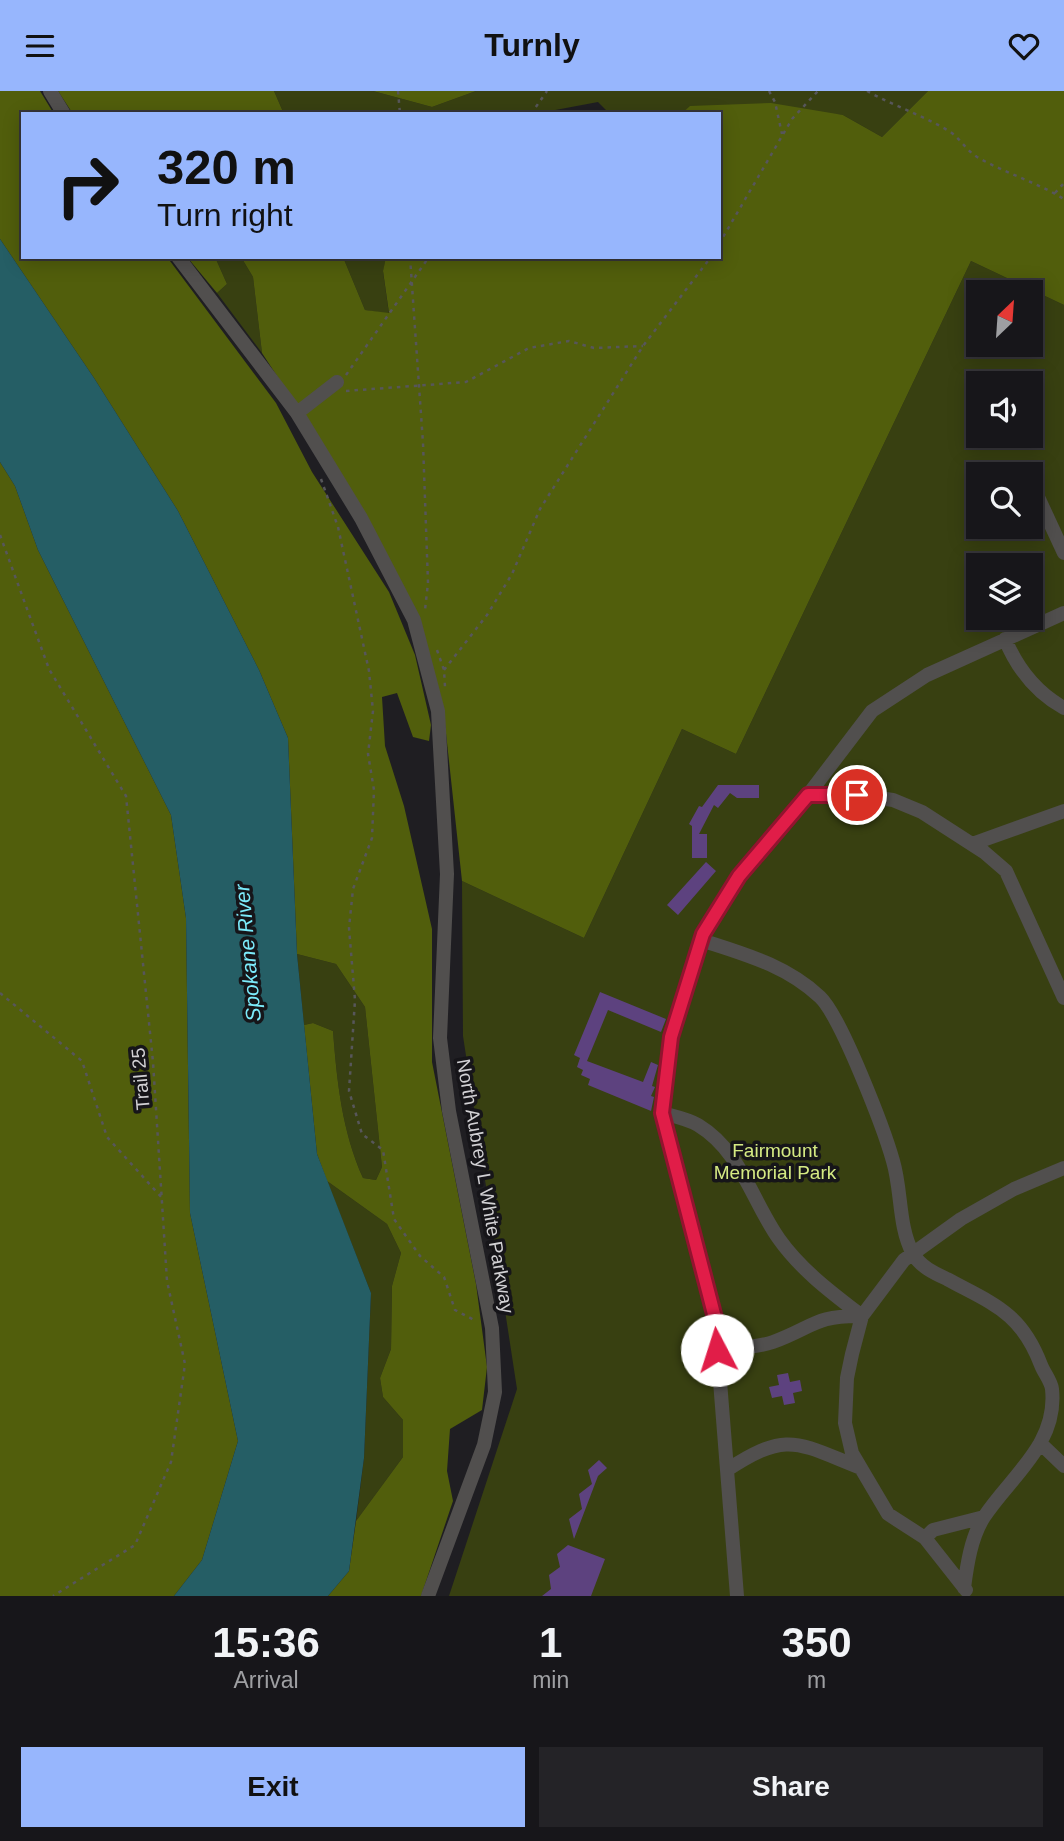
<!DOCTYPE html>
<html lang="en">
<head>
<meta charset="utf-8">
<style>
  body { margin:0; font-family:Arial,sans-serif; background:#242327; color:#f1f3f6; height:100vh; display:flex; flex-direction:column; font-size:26px; white-space:nowrap }
  * { box-sizing:border-box; margin:0 }
  p { font-size:23px; color:#9e9fa2 }
  .icon { flex:none; width:38px; height:38px; fill:none; stroke:currentColor; stroke-width:2; stroke-linecap:round; stroke-linejoin:round }
  .map { position:relative; height:1505px; overflow:hidden }
  .sheet { display:flex; flex-direction:column; background:#17161a; flex:1 }
  .sheet>* { flex:none }
  .guide { position:absolute; left:21px; top:21px; width:700px; height:147px; border-radius:0px; box-shadow:0 4px 18px #0003,0 0 0 2px #363539; background:#97b6fd; color:#111; overflow:hidden }
  .needle { width:46px; rotate:25deg }
  .tools { position:absolute; left:966px; top:189px; display:grid; gap:14px }
  .tools a { display:grid; place-items:center; width:77px; height:77px; border-radius:0px; background:#17161a; box-shadow:0 4px 18px #0003,0 0 0 2px #363539; font-size:35px }
  .pin { position:absolute; display:grid; place-items:center; width:60px; height:60px; color:#fff; margin:-30px; border:4px solid #fff; border-radius:50%; box-shadow:0 2px 7px #0007 }
  .me { position:absolute; width:77px; margin:-38px; rotate:355deg; stroke-linejoin:round; filter:drop-shadow(0 0 5px #0008) }
  .turn { display:flex; align-items:center; gap:24px; height:147px; padding:0 21px; font-size:32px }
  .turn .icon { width:91px; height:91px; stroke-width:2.5 }
  .turn b { display:block; font-size:49px; line-height:60px }
  .eta { display:flex; justify-content:space-evenly; align-items:center; height:119px; text-align:center }
  .eta b { font-size:42px; font-weight:600; line-height:49px }
  .primary-button { display:flex; gap:14px; margin-top:auto; padding:14px 21px }
  .primary-button a { flex:1; height:80px; border-radius:0px; background:#97b6fd; color:#111; font-size:28px; font-weight:600; line-height:80px; text-align:center }
  .primary-button a+a { background:#242327; color:#f1f3f6 }
  header { display:flex; justify-content:space-between; align-items:center; height:91px; padding:0 21px; background:#97b6fd; color:#111; font-size:32px; font-weight:600 }
  .map>svg:first-child { display:block }
  .green { fill:#384011; fill-rule:evenodd }
  .forest { fill:#515e0c }
  .water { fill:#255e65 }
  .building { fill:#5d427f }
  .lines { fill:none; stroke-linecap:round; stroke-linejoin:round }
  .path { stroke:#57565a; stroke-width:2.5; stroke-dasharray:3.5 5; stroke-linecap:butt }
  .minor { stroke:#514f4e; stroke-width:14 }
  .route-casing { stroke:#92132f; stroke-width:18 }
  .route { stroke:#e11d48; stroke-width:12 }
  .labels { text-anchor:middle; stroke-width:7; stroke-linejoin:round; paint-order:stroke }
  .street-label { font-size:19px; fill:#d2d1d4; stroke:#161519 }
  .park-label { font-size:19px; fill:#d5ea83; stroke:#161519 }
  .water-label { font-size:21px; font-style:italic; fill:#7cebfb; stroke:#161519 }
</style>
</head>
<body>
<header><svg class="icon" aria-label="menu" viewBox="0 0 24 24"><path d="M4 6h16M4 12h16M4 18h16"/></svg>Turnly<svg class="icon" aria-label="heart" viewBox="0 0 24 24"><path d="M12 20l-8-8c-3-5 5-10 8-4 3-6 11-1 8 4z"/></svg></header>
<div class="map">
<svg width="1064" height="1505" viewBox="0 0 1064 1505">
  <rect width="100%" height="100%" fill="#1f1e22"/>
  <path class="green" d="M274,0H373L432,16L476,0H928L882,46L843,24L691,15L681,23H610L598,11L534,23H284Z
    M215,166H241L253,186L262,262L217,202L227,193Z
    M343,166H386L383,181L389,223L365,219Z
    M971,170L1064,214V1505H449L517,1298L463,945L462,790L584,847L682,638L736,663ZM978,201H1031V254H978ZM978,292H1031V345H978ZM978,383H1031V436H978ZM978,474H1031V527H978Z
    M297,863L336,873L365,916L382,1076L376,1089L363,1087C342,1040 337,991 333,940L313,932L304,934Z
    M327,1090L387,1133L401,1162L392,1195L391,1258L380,1287L383,1306L403,1329V1366L356,1430L364,1367L371,1202Z"/>
  <path class="forest" d="M0,0H40L54,23H23V166H167L276,312L312,381L389,501L415,564L431,634L429,650L413,646L397,602L382,606L385,655L404,715L432,838V971L476,1193L487,1276L482,1319L450,1338L447,1380L453,1410L421,1505H328L349,1480L356,1430L403,1366V1329L383,1306L380,1287L391,1258L392,1195L401,1162L387,1133L327,1090L317,1063L304,934L313,932L333,940C337,991 342,1040 363,1087L376,1089L382,1076L365,916L336,873L297,863L288,647L259,579L178,420L94,287L0,148Z
    M58,0H274L284,23H73Z
    M373,0H476L432,16Z
    M928,0H1064V214L971,170L736,663L682,638L584,847L462,790L444,624L420,527L313,340L262,262L253,186L241,166H343L365,219L389,222L383,180L386,166H719V23H681L690,15L771,12L843,24L882,46Z
    M187,166H215L227,193L217,202Z
    M0,371L15,395L38,459L171,724L186,827L190,1122L238,1350L202,1469L174,1505H0Z"/>
  <path class="water" d="M0,148L94,287L178,420L259,579L288,647L297,863L317,1063L371,1202L364,1367L349,1480L328,1505H174L202,1469L238,1350L190,1122L186,827L171,724L38,459L15,395L0,371Z"/>
  <path class="building" d="M718,694H759V707H737L730,702L718,717L714,714L699,743H707V767H692V735L689,733L699,715L702,716Z
    M706,771L716,780L678,824L667,814Z
    M600,901L666,928L661,941L608,919L587,970L643,991L651,971L658,974L652,995L655,996L651,1005L654,1006L651,1020L588,994L590,988L581,984L583,979L577,976L580,967L574,964Z
    M788,1282L790,1291L800,1289L802,1300L793,1302L795,1312L784,1314L782,1305L772,1307L769,1296L779,1294L777,1284Z
    M599,1369L607,1377L598,1385L574,1448L569,1428L582,1418L579,1403L592,1393L588,1379Z
    M568,1454L605,1468L591,1505H542L551,1498L549,1484L560,1476L557,1463Z"/>
  <g class="lines">
    <path class="path" d="M398,0L400,23
      M769,0L775,11L782,43
      M867,0C894,15 922,24 949,40C960,47 966,59 977,66C1005,82 1036,91 1064,108
      M531,23L547,0
      M1055,102L1064,92
      M719,153L792,28L818,0
      M410,166L423,352L428,492L425,519
      M346,284L429,166
      M346,300L466,291L529,257L569,250L594,257L643,255
      M321,388L338,436L369,580L373,620L368,663L374,699L372,747L353,798L349,837L355,909L349,1000L362,1043L383,1059L394,1128L420,1165L444,1186L455,1219L476,1230
      M0,444L49,578L126,705L153,971L167,1190L185,1273L171,1371L135,1454L53,1505
      M437,559L444,579L445,596
      M444,579L487,524L512,483L540,418L643,255L711,166
      M0,902L82,970L107,1046L163,1108"/>
    <path class="minor" d="M50,0L64,23
      M178,166L297,322L361,427L414,529L438,620L447,783L440,947L449,1020L492,1237L495,1301L484,1354L428,1505
      M297,322L337,291
      M1031,391L1064,462
      M1005,548C1017,577 1037,602 1064,617
      M808,704H857L893,709L922,721L984,761L1006,780L1064,907
      M972,753L1064,720
      M701,849C744,863 786,874 820,906C841,926 884,1038 893,1070C902,1100 898,1135 913,1163C921,1176 934,1182 947,1188C993,1213 1021,1221 1041,1274C1044,1282 1051,1290 1052,1298C1058,1353 1011,1385 984,1426C971,1446 967,1474 964,1497
      M662,1022C673,1025 688,1028 698,1034C741,1060 752,1110 779,1148C801,1179 832,1202 862,1225
      M717,1259C735,1257 756,1257 773,1251C812,1237 815,1224 862,1225
      M1040,1352L1064,1375
      M727,1379C788,1339 797,1352 861,1377
      M925,1447L933,1439L984,1426
      M966,1499L925,1447L888,1423L852,1362L845,1332L847,1287L852,1263L862,1225L904,1169L961,1128L1014,1098L1064,1077
      M737,1505L715,1227L662,1022L671,946L703,843L739,785L808,704L872,620L927,584L1064,522"/>
  </g>
  <g class="lines">
    <g class="route-casing">
      <path id="route" d="M717,1259L715,1227L662,1022L671,946L703,843L739,785L808,704H857"/>
    </g>
    <use href="#route" class="route"/>
  </g>
  <g class="labels">
    <g class="street-label">
      <text transform="translate(140 988) rotate(-95)" y="7">Trail 25</text>
      <text transform="translate(486 1095) rotate(80)" y="7">North Aubrey L White Parkway</text>
    </g>
    <g class="park-label">
      <text x="775" y="1066">Fairmount<tspan x="775" dy="22">Memorial Park</tspan></text>
    </g>
    <g class="water-label">
      <text transform="translate(248 862) rotate(-95)" y="7">Spokane River</text>
    </g>
  </g>
</svg>
<div class="tools">
<a><svg class="needle" viewBox="-14 -14 28 28"><path d="M0-13l5 13h-10z" fill="#e53935"/><path d="M0 13l5-13h-10z" fill="#9e9fa2"/></svg></a>
<a><svg class="icon" aria-label="sound" viewBox="0 0 24 24"><path d="M4 9h4l5-4v14l-5-4H4zM17 9q2 3 0 6"/></svg></a>
<a><svg class="icon" aria-label="search" viewBox="0 0 24 24"><circle cx="10" cy="10" r="6"/><path d="M15 15l6 6"/></svg></a>
<a><svg class="icon" aria-label="layers" viewBox="0 0 24 24"><path d="M12 4l9 5-9 5-9-5zM3 14l9 5 9-5"/></svg></a>
</div>
<div class="pin" style="left:857px;top:704px;background:#d93025"><svg class="icon" aria-label="arrive" viewBox="0 0 24 24"><path d="M6 21V4h12l-3 4 3 4H6"/></svg></div>
<svg class="me" style="left:717px;top:1259px" viewBox="-20 -20 40 40"><circle r="19" fill="#fff"/><path d="M0-13L10 11 0 6-10 11z" fill="#e11d48"/></svg>
<div class="guide">
<div class="turn"><svg class="icon" aria-label="right" viewBox="0 0 24 24"><path d="M7 20v-9h11M14 6l5 5-5 5"/></svg><div><b>320 m</b>Turn right</div></div>
</div>
</div>
<section class="sheet">
<div class="eta">
<div><b>15:36</b><p>Arrival</p></div>
<div><b>1</b><p>min</p></div>
<div><b>350</b><p>m</p></div>
</div>
<div class="primary-button"><a>Exit</a><a>Share</a></div>
</section>
</body>
</html>
